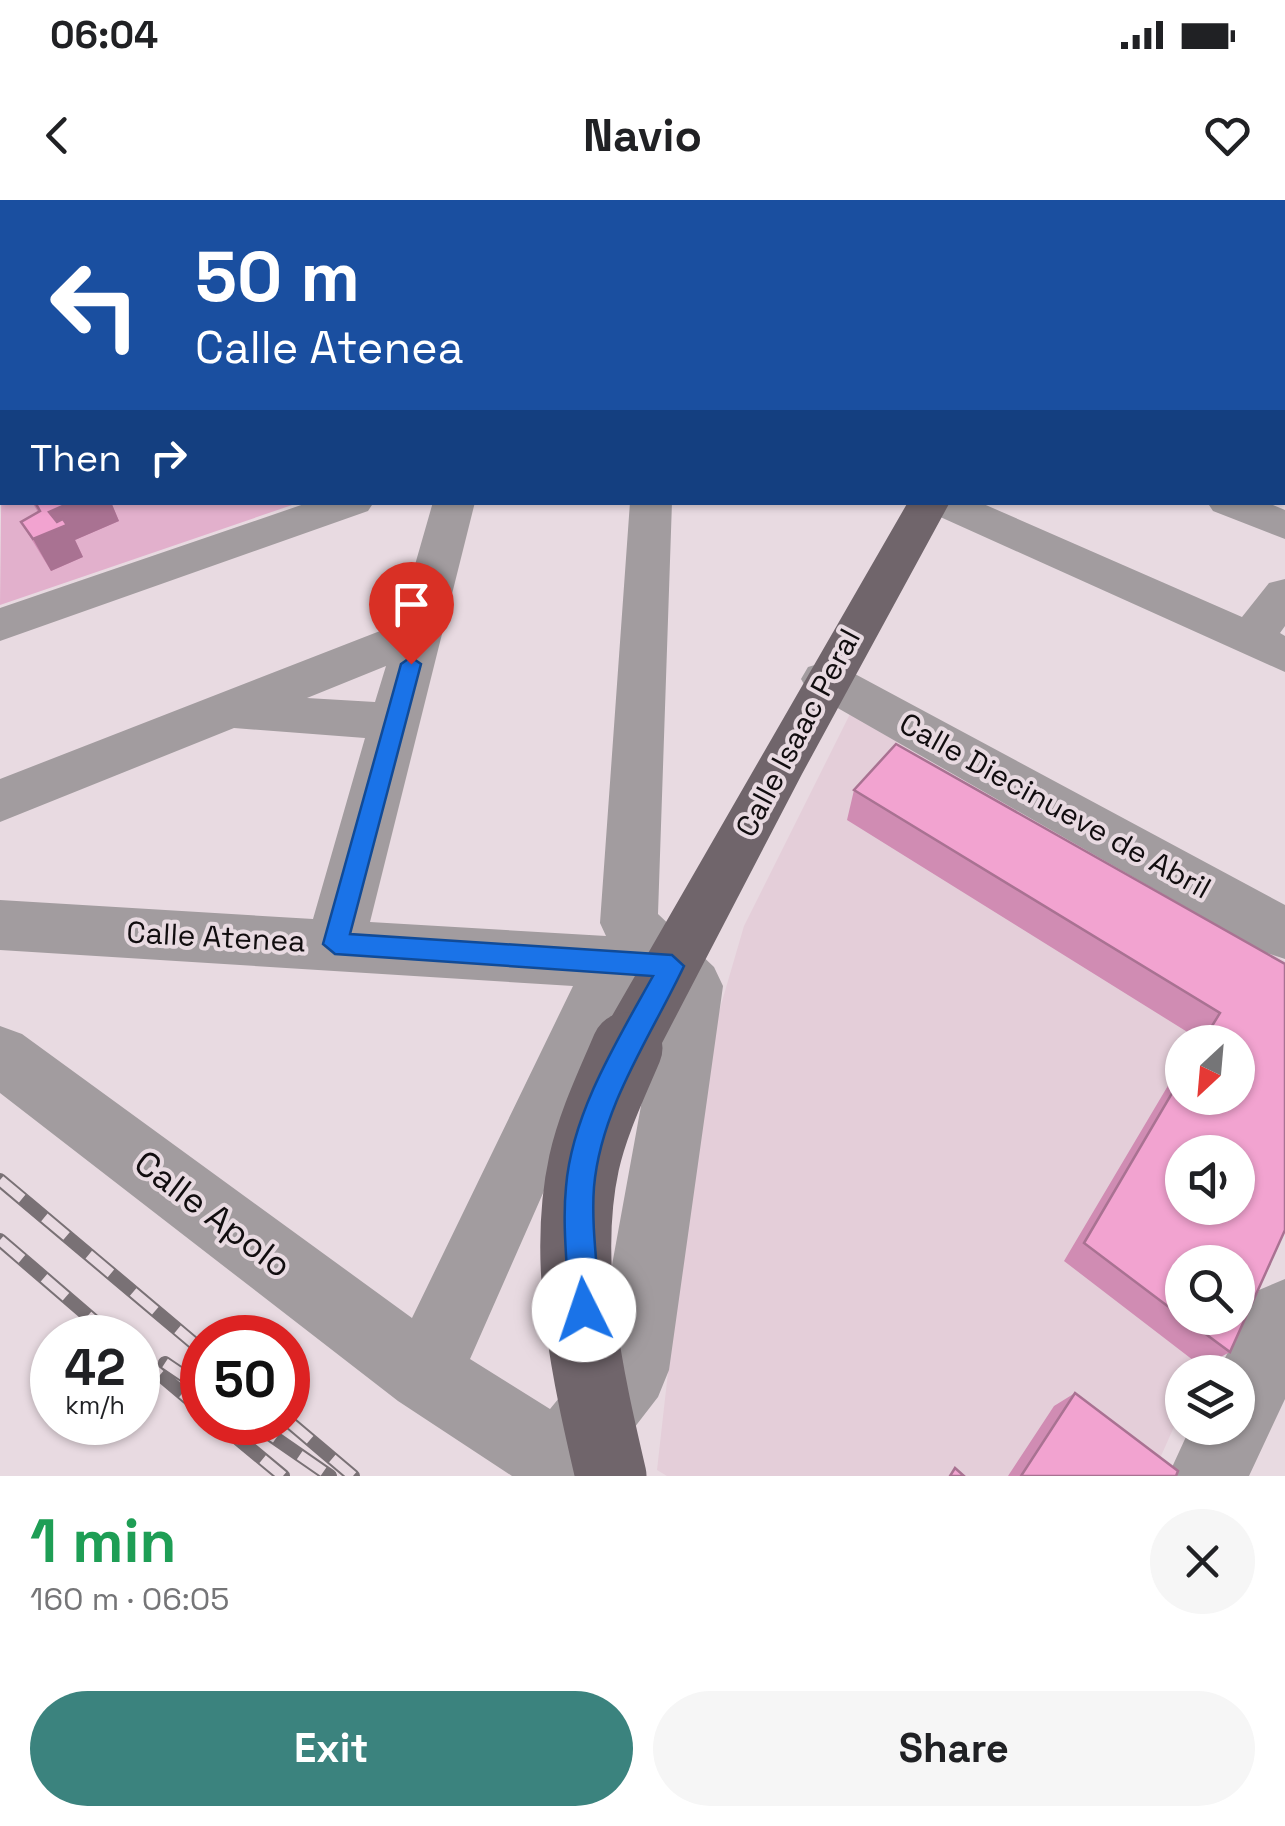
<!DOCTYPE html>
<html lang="en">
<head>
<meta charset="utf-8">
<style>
  body { margin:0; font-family:"Space Grotesk",sans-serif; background:#f6f6f6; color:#202124; height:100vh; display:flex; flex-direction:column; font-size:38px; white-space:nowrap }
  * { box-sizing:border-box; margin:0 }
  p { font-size:32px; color:#757577 }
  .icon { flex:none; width:55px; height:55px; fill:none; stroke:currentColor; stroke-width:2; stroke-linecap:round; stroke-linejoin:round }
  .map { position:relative; height:1276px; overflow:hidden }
  .details { display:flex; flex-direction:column; background:#fff; flex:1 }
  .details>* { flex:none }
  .hud { position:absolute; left:0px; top:0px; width:1285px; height:305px; box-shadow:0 2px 8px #0004; background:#1a4fa0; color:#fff; overflow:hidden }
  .needle { width:65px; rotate:206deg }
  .tools { position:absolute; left:1165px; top:825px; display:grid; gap:20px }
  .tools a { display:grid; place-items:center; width:90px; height:90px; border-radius:50%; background:#fff; box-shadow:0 2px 8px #0004; font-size:50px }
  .speed { position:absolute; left:30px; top:1115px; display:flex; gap:20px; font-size:50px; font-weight:700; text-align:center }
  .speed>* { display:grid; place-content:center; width:130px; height:130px; border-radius:50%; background:#fff; box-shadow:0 2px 8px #0004; line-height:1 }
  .speed small { font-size:25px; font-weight:400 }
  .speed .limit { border:15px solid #d22; background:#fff; color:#111 }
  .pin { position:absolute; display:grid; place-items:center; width:85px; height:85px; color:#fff; margin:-102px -42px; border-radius:50% 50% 50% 0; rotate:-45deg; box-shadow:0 0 10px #0007 }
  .pin .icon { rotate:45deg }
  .me { position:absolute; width:110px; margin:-55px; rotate:356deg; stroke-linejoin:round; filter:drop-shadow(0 0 8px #0008) }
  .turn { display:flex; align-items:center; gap:35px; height:210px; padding:0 30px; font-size:45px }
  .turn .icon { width:130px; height:130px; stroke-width:2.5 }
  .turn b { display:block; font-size:70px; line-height:85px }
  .then { display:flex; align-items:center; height:95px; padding:0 30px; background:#0003; gap:20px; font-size:38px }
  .round { display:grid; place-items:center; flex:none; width:105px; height:105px; border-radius:52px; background:#f6f6f6 }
  .head { display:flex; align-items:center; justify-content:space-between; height:170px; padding:0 30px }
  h1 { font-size:60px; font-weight:800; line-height:75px; color:#1e9e55 }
  .cta { display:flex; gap:20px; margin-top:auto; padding:20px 30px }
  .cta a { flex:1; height:115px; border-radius:60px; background:#3b837e; color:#fff; font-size:40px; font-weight:800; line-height:115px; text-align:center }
  .cta a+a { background:#f6f6f6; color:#202124 }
  .status { display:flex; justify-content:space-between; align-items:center; height:70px; padding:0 50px; background:#fff; direction:ltr }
  .status svg { height:28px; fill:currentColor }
  header { display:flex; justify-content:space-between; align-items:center; height:130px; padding:0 30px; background:#fff; font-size:45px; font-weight:800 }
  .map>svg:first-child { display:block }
  .built { fill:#e4ced9; fill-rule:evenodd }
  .green { fill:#e2b0cc }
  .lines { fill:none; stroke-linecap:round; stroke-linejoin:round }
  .minor { fill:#a29c9f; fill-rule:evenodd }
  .major { fill:#70656b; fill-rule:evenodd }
  .rail-casing { stroke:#797175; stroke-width:14 }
  .rail { stroke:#e8dae1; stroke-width:10; stroke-dasharray:29; stroke-linecap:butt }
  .major-bridge { stroke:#70656b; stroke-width:71 }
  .wall { fill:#d08cb3; fill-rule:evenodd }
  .shaded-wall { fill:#a97292 }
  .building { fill:#f2a3d0; stroke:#a97292; stroke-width:2.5; fill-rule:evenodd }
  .route { fill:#1a73e8; stroke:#114b97; stroke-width:2.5 }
  .labels { text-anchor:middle; stroke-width:8; stroke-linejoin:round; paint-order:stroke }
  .street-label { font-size:30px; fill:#110d0f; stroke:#e8dae1 }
  .near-street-label { font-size:35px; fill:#110d0f; stroke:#e8dae1 }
</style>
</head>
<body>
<div class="status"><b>06:04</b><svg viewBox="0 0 49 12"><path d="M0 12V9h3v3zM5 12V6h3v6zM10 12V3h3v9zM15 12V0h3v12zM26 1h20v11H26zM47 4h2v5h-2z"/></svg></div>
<header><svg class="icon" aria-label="back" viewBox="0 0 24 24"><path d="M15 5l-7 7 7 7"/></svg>Navio<svg class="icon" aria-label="heart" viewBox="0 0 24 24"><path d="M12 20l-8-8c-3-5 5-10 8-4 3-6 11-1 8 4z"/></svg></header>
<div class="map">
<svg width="1285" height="1276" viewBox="0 0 1285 1276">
  <rect width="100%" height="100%" fill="#e8dae1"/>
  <path class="built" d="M850,514L1285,761V984L1238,1062H1182V1118H1224L1199,1172H1182V1209L1152,1276H667L657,1270L702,870L744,726ZM1182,842H1238V898H1182ZM1182,952H1238V1008H1182Z"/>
  <path class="green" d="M2,229V302L298,303L0,405Z"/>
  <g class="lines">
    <path class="minor" d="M399,0H430L431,2H401Z
      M559,0H590L591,2H561Z
      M690,0H721L722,2H692Z
      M968,0H1003L1004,2H970Z
      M1245,0H1282L1283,2H1247Z
      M0,123L2,124V147L0,146Z
      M1282,180H1285L1282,205Z
      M310,302H374L368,311L0,441V408Z
      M433,302H475L370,722L606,736L600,723L630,302H672L658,714L714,767L723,786L669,1170L658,1197L614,1254L623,1276H512L398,1201L0,893V826L22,834L412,1118L573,786L0,750V700L313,719L365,538L234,528L0,622V579L398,424ZM386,466L375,502L307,498ZM661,796L596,1153L550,1209L470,1159L625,807Z
      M921,302H979L1242,417L1269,383L1285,379V426L1280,433L1285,436V472L927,311Z
      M1207,302H1266L1285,310V339L1213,311Z
      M825,462L842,467L1285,705V759L1264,752L808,491L801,479L808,467Z
      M1285,1079V1199L1249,1276H1168L1190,1228H1238V1172H1218L1259,1090Z"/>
    <path class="major" d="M908,302H950L802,574L649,868L627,877L605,868L595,848L605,828Z"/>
    <g class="rail-casing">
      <path id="rail" d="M0,980L202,1150
        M0,1040L114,1138
        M138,1156L202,1210
        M165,1163L202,1188
        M288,1221L353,1276
        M218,1222L283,1276
        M252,1222L330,1276"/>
    </g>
    <use href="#rail" class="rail"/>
    <path class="major-bridge" d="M611,1276C588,1177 562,1064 584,963C593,923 611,886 627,848"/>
  </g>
  <path class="wall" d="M0,0H75L76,2H2V86L0,84Z
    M32,302H111L119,321L75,340L83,357L51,371L21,322L38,312Z
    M896,544L1285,764V1030L1230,1152L1202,1167L1064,1061L1182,862V898H1238V842H1194L1197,838L847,620L854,590ZM1182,952H1238V1008H1182ZM1182,1062H1238V1118H1182Z
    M1075,1193L1176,1276H1008L1054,1206Z"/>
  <path class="shaded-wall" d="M17,0H75L76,2H10Z
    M2,17V41L0,42V18Z
    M2,202V229L0,230V203Z
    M72,302H111L119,321L75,340L83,357L51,371L33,339L49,312Z"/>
  <path class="building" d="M0,0H3L5,2H2V17L0,18Z
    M91,0H130L134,2H84Z
    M2,40V71L0,70V41Z
    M2,157V202L0,203V158Z
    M35,302H72L49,312L57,322L63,319L67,325L33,339L21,322L40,311Z
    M896,544L1285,764V1030L1230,1152L1184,1118H1238V1062H1182V1117L1084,1043L1182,876V898H1238V842H1202L1220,813L854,590ZM1182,952H1238V1008H1182Z
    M1075,1193L1178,1271L1176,1276H1021Z
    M955,1268L964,1276H950Z"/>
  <path class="route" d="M411,457L421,464L350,734L672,755L684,766C651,836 601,907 594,987C591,1026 598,1070 600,1110L595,1121L584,1125L574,1121L569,1110C568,1070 562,1027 566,987C572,913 618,839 653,776L335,754L323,744L401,464Z"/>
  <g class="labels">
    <g class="street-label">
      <text transform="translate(798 533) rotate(-62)" y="10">Calle Isaac Peral</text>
      <text transform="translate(1055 606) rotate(29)" y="10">Calle Diecinueve de Abril</text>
      <text transform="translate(216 737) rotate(3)" y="10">Calle Atenea</text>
    </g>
    <g class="near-street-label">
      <text transform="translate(213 1014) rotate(37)" y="12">Calle Apolo</text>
    </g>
  </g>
</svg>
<div class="tools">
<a><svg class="needle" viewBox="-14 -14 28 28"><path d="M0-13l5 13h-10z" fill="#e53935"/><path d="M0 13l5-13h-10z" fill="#757577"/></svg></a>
<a><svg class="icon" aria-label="sound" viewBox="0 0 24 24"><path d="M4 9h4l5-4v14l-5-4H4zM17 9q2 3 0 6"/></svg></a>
<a><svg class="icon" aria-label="search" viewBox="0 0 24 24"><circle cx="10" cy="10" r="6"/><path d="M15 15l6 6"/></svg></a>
<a><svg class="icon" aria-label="layers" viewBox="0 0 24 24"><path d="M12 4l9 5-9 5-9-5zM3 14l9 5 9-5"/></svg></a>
</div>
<div class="speed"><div>42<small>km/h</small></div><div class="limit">50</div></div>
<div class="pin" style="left:411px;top:464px;background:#d93025"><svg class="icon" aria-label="arrive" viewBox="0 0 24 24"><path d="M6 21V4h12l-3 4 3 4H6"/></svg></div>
<svg class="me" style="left:584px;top:1110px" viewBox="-20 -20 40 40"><circle r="19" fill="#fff"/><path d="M0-13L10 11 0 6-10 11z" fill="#1a73e8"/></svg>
<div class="hud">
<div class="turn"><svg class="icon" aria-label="left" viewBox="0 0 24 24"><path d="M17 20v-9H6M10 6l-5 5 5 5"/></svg><div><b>50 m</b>Calle Atenea</div></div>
<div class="then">Then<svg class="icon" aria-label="right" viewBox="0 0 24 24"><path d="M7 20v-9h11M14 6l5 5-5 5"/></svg></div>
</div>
</div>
<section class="details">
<div class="head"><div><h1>1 min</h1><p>160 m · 06:05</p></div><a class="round"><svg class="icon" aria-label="close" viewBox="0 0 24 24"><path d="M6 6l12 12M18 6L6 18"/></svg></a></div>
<div class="cta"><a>Exit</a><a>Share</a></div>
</section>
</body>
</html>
